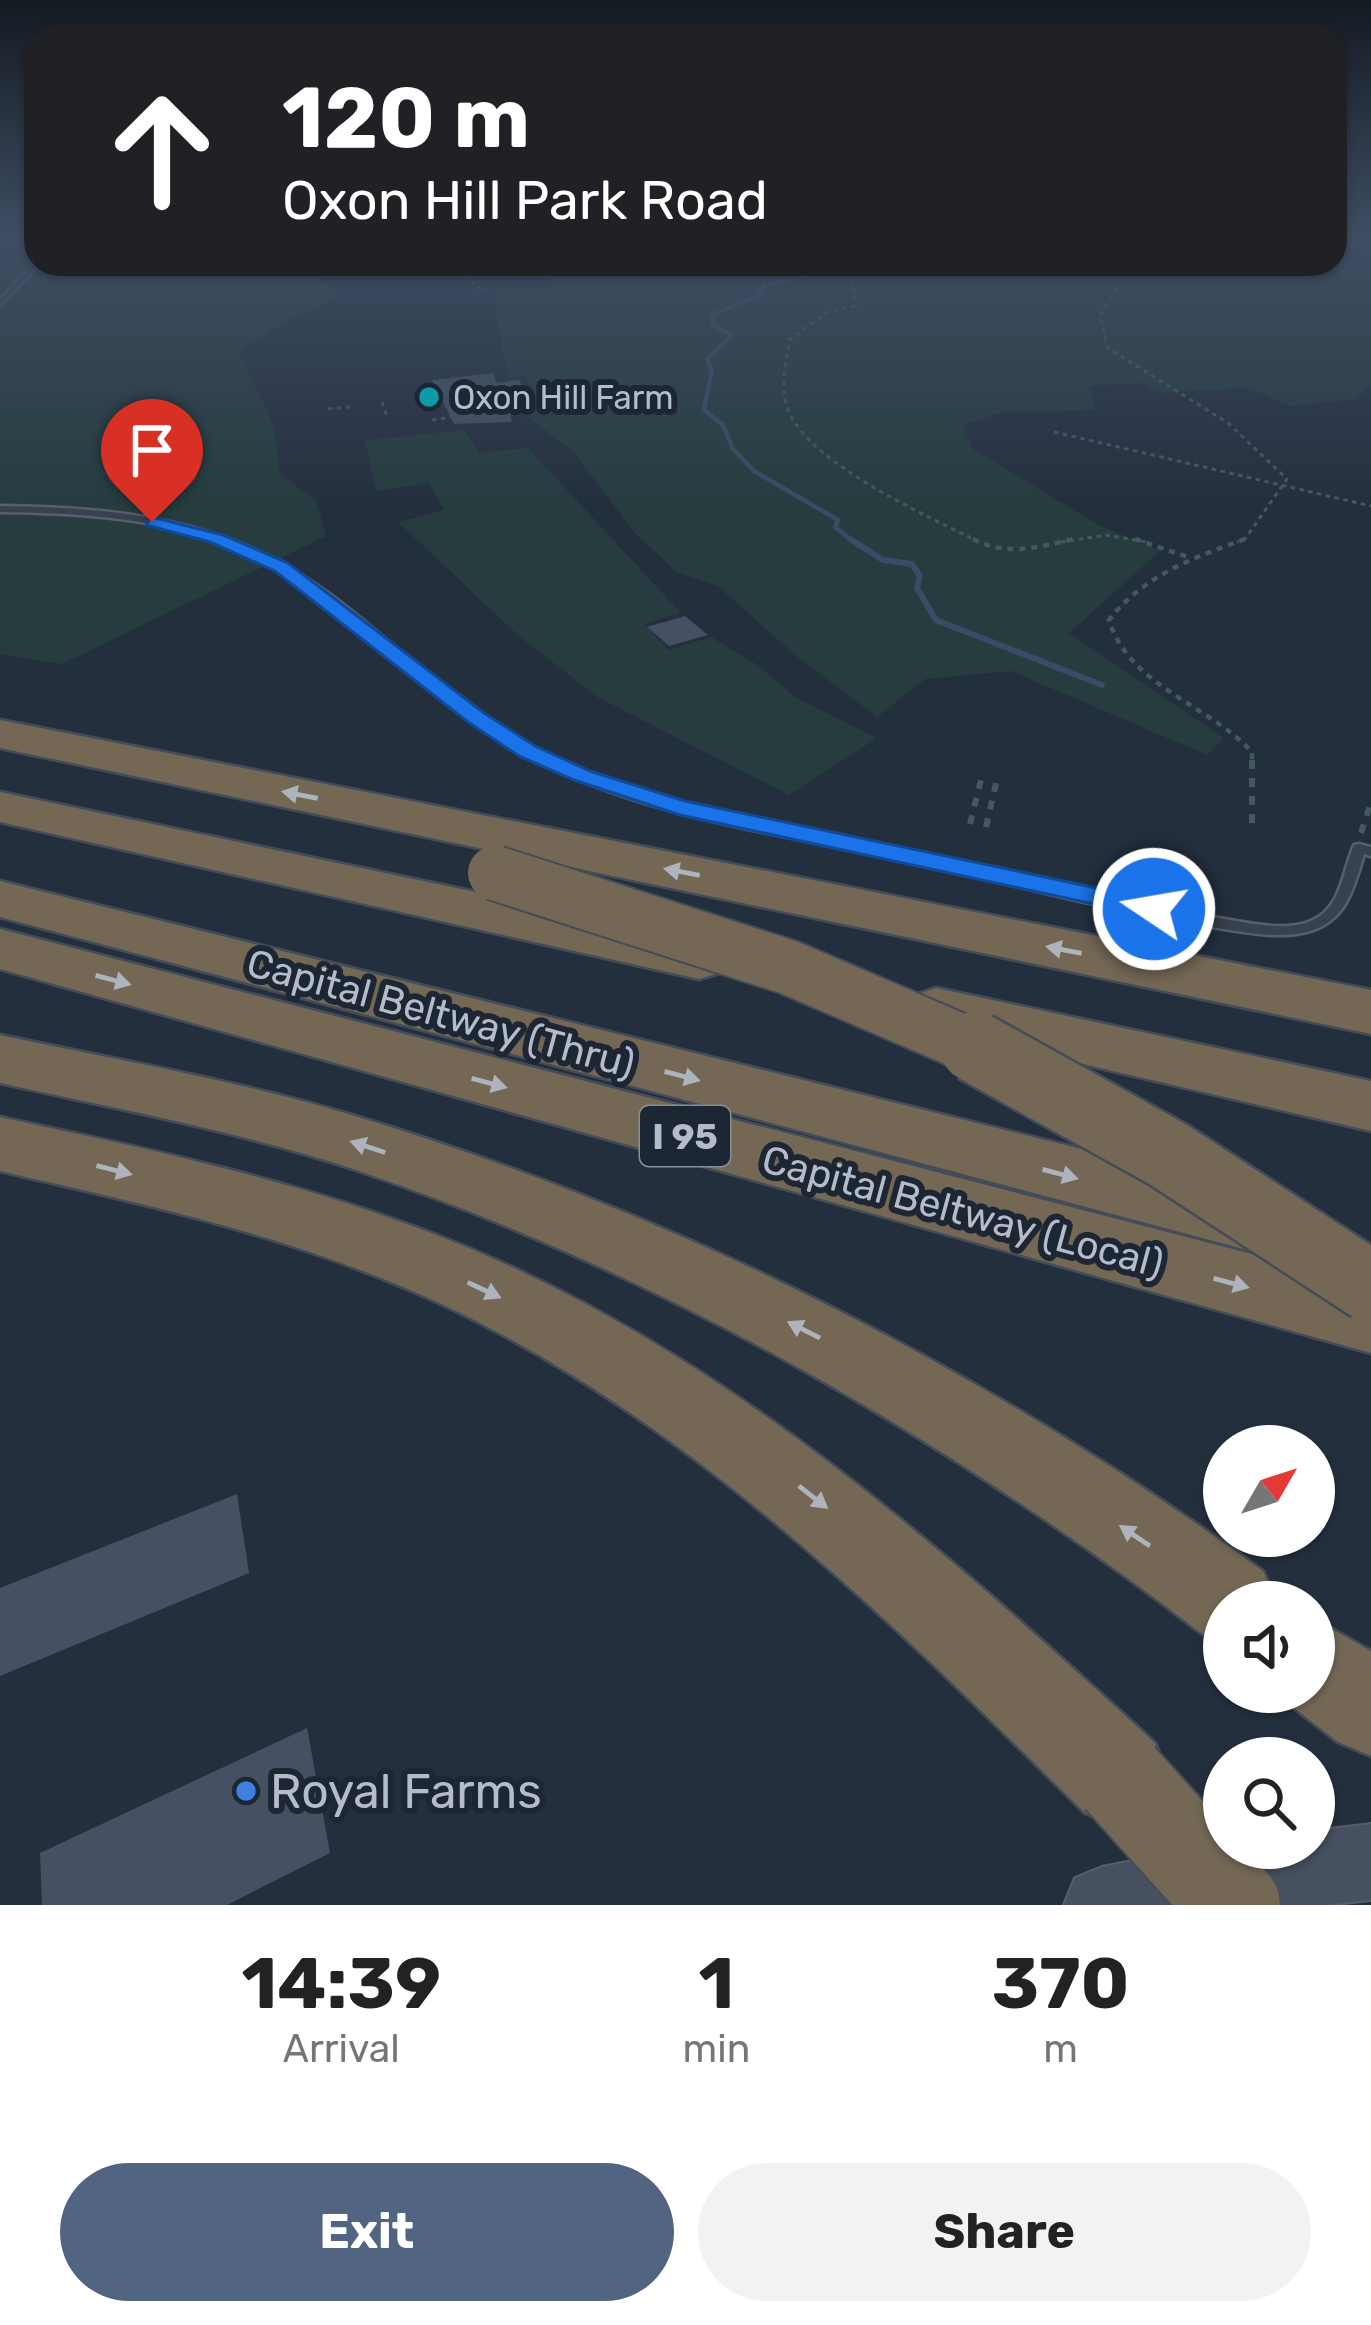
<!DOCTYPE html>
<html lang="en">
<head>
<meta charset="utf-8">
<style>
  body { margin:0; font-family:Rubik,sans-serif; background:#f2f2f2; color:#222; height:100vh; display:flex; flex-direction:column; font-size:45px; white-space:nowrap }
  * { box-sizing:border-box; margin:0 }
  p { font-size:39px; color:#767676 }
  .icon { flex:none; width:66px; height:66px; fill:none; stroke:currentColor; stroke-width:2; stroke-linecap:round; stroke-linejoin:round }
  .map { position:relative; height:1905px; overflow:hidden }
  .sheet { display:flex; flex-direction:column; background:#fff; flex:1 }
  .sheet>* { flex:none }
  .guide { position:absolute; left:24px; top:24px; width:1323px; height:252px; border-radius:36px; box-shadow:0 3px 9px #0004; background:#202124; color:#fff; overflow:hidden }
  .needle { width:78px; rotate:51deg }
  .buttons { position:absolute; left:1203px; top:1425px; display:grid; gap:24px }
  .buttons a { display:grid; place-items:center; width:132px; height:132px; border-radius:50%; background:#fff; box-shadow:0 3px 9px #0004; font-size:60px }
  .pin { position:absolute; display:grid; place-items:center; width:102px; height:102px; color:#fff; margin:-123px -51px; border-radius:50% 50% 50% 0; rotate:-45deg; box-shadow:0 0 12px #0007 }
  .pin .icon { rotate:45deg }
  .me { position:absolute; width:132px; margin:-66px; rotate:282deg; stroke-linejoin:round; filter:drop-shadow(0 0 9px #0008) }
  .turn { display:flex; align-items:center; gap:42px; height:252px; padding:0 60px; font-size:54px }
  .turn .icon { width:156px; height:156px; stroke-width:2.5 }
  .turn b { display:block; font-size:84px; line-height:102px }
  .eta { display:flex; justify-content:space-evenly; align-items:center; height:204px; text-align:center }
  .eta b { font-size:72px; font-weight:700; line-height:84px }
  .action { display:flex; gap:24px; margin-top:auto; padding:24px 60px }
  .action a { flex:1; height:138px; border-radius:72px; background:#516482; color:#fff; font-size:48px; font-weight:700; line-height:138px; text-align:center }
  .action a+a { background:#f2f2f2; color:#222 }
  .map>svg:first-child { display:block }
  .green { fill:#263c3f }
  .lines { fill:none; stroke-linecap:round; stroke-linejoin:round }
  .stream-far1 { stroke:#394c67; stroke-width:4.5 }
  .stream { stroke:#394c67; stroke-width:6 }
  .building { fill:#455162 }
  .lane-casing { stroke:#565f6c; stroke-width:5 }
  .secondary-casing { stroke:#565f6c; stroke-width:4 }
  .highway-casing { stroke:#434c59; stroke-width:5 }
  .path-far2 { stroke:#44595c; stroke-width:3; stroke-dasharray:4.5 4.5; stroke-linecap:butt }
  .path-far1 { stroke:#44595c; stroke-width:4.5; stroke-dasharray:6 6; stroke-linecap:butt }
  .path { stroke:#44595c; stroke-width:6; stroke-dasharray:9 9; stroke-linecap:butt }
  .lane { fill:#38414e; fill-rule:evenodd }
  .secondary { fill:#465061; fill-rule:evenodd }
  .highway { fill:#746855; fill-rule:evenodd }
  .highway-bridge-far2-casing { stroke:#434c59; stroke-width:58; stroke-linecap:butt }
  .highway-bridge-far1-casing { stroke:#434c59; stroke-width:75; stroke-linecap:butt }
  .highway-bridge-casing { stroke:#434c59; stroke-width:96; stroke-linecap:butt }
  .highway-bridge-far2 { stroke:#746855; stroke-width:54 }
  .highway-bridge-far1 { stroke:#746855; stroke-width:70 }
  .highway-bridge { stroke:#746855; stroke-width:92 }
  .oneway { fill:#aeb4bd }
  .route { fill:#1a73e8; stroke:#114b97; stroke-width:3 }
  .culture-dot { fill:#0f9aa8; stroke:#1d2633; stroke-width:4.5 }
  .shop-dot { fill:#3f7fe0; stroke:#1d2633; stroke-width:4.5 }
  .labels { text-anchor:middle; stroke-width:12; stroke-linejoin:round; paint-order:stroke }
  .far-poi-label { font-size:33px; fill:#b4bcc9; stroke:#1d2633; text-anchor:start }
  .shield { fill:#1d2633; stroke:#878f9c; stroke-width:3 }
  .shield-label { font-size:36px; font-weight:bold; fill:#b4bcc9 }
  .street-label { font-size:39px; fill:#b4bcc9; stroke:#1d2633 }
  .near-poi-label { font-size:48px; fill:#b4bcc9; stroke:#1d2633; text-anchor:start }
</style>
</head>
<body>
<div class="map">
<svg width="1371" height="1905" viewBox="0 0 1371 1905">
  <rect width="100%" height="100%" fill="#242f3e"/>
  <path class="green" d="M1335,238H1371V385L1356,399L1290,406L1246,388L1158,393L1141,383L1088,386L1096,410L999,413L963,425L973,449L1099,525L1160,551L1069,633L1224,738L1207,755L1011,671L925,679L877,717L795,655L718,586L676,572L635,533L571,449L523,414L548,408L525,376L508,378L493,295L554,287L531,264H1335Z
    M0,258H36V264H305L339,296L284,322L239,352L274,426L280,474L316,500L326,536L62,664L0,654Z
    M464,430L479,453L528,448L681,613L644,624L669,650L711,637L759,666L795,697L877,738L789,795L599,698L521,638L398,522L444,510L429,483L376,491L365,440Z"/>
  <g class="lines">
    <path class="stream-far1" d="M808,264L812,269L802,271L801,279L765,284L759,296L713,314V325L732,335L707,359L712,370L704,410L723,425L733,449L754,471L838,520L835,527L854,542"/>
    <path class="stream" d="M850,539L883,560L912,564L920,576L917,588L936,620L1102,685"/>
  </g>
  <path class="building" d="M494,373L496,383L519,380L532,402L508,405L512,422L454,424L432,380Z
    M685,616L708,635L669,646L647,627Z
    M237,1494L249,1573L0,1676V1588Z
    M307,1728L330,1853L227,1905H42L40,1853Z"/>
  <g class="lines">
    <g class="lane-casing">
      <path id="lane" d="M36,262L38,265L0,305V299Z
        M0,506C85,507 170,513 249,547C355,592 427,692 528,746C566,766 605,781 646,794C730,819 817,832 902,851C1006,873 1108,901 1212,917C1242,921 1282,933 1311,921C1342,908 1342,872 1354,845L1359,844L1371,847V856L1364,854C1354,887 1347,920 1310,931C1279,940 1244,932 1212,927C1122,913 1034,890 946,869C804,836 648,823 519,751C419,696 346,594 240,550C164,518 82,513 0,512Z"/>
    </g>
    <g class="secondary-casing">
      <path id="secondary" d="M1371,1824V1900L1326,1905H1064L1075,1878L1102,1867L1224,1843V1848H1314V1831Z"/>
    </g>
    <g class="highway-casing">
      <path id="highway" d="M0,720L1371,990V1034L0,748Z
        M0,792L699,939L719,945L728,959L719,973L699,979L0,822Z
        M0,881L1251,1191L1276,1200L1286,1221L1276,1242L1251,1251L0,917Z
        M0,929L1371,1285V1353L0,969Z
        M936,988L1371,1081V1131L915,1025L906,1010L915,995Z
        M0,1035C119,1060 239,1081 355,1116C679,1214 989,1371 1263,1571L1277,1602H1224V1643L1201,1633C946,1437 657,1271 353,1169C238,1131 118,1109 0,1083Z
        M0,1117C149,1149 296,1180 439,1236C716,1344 939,1545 1155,1743L1169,1778L1155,1813L1120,1827L1085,1813C879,1609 660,1390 386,1280C260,1229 131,1201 0,1171Z
        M1314,1619L1371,1651V1756L1338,1742L1281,1698L1279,1692H1314Z"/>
    </g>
    <path class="path-far2" d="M450,264L482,290
      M843,264L852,275L855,306L826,313L790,339C786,363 779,389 789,412C813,466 928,516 979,542
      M1130,264L1100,316L1108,348L1228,423L1287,479L1245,539L1237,542
      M382,402L387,416
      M328,409L350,407
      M467,416L482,413
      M432,420L451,417
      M1054,432L1371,506
      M1061,542L1106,535L1146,542"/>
    <path class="path-far1" d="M973,539C1008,557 1037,547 1074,539
      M1135,539L1188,557
      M1245,539C1193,558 1144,575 1109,620C1129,686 1208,704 1252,752V763"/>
    <path class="path" d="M1252,760V827
      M970,824L982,776
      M986,827L997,779
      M1361,833L1371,802"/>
    <use href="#lane" class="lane"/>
    <use href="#secondary" class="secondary"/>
    <use href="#highway" class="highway"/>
    <g class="highway-bridge-far2-casing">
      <path id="highway-bridge-far2" d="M495,873L788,967L981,1050"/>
    </g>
    <g class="highway-bridge-far1-casing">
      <path id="highway-bridge-far1" d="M975,1047L1169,1155L1371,1287"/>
    </g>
    <g class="highway-bridge-casing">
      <path id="highway-bridge" d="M1120,1778L1234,1905"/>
    </g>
    <use href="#highway-bridge-far2" class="highway-bridge-far2"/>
    <use href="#highway-bridge-far1" class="highway-bridge-far1"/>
    <use href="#highway-bridge" class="highway-bridge"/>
  </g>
  <defs><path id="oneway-solid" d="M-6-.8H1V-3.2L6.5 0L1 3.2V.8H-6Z" transform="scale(3)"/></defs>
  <g class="oneway">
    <use href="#oneway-solid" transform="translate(300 795) rotate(-169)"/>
    <use href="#oneway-solid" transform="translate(682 872) rotate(-169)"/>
    <use href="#oneway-solid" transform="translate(1064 950) rotate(-169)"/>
    <use href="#oneway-solid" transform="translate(113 980) rotate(15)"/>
    <use href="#oneway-solid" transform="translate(682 1076) rotate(15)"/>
    <use href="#oneway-solid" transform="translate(489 1083) rotate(15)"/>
    <use href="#oneway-solid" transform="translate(368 1147) rotate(-162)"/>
    <use href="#oneway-solid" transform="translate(114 1170) rotate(14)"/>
    <use href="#oneway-solid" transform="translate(1060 1174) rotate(15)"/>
    <use href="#oneway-solid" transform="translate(1231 1283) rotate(15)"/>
    <use href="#oneway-solid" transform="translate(484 1290) rotate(25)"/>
    <use href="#oneway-solid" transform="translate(804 1330) rotate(-153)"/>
    <use href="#oneway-solid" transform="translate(813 1497) rotate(38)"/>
    <use href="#oneway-solid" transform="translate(1135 1536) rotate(-146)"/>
  </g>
  <linearGradient id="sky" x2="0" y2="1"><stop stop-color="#141a22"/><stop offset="0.47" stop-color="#3f4d63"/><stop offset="1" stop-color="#3f4d63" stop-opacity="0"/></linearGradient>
  <rect width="1371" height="505" fill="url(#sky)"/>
  <path class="route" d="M152,517L223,535L288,563L484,713L535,746L590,771L685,801L1154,900L1167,909L1154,917L680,815L574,780L519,756L468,722L275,571L210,542L146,525Z"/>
  <circle class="culture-dot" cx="429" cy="397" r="12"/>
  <circle class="shop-dot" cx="246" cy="1791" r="12"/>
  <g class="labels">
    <g class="far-poi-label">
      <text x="453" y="409">Oxon Hill Farm</text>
    </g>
    <rect class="shield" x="640" y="1106" width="90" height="60" rx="9"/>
    <g class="shield-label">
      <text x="685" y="1149">I 95</text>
    </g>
    <g class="street-label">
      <text transform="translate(441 1013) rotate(15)" y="14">Capital Beltway (Thru)</text>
      <text transform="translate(963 1211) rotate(15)" y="14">Capital Beltway (Local)</text>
    </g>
    <g class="near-poi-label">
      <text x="270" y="1808">Royal Farms</text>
    </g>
  </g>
</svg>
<div class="buttons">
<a><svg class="needle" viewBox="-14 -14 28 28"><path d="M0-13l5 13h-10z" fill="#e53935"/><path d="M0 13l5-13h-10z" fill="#767676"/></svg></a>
<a><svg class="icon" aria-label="sound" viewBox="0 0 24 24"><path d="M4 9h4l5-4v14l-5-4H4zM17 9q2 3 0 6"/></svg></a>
<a><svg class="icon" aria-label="search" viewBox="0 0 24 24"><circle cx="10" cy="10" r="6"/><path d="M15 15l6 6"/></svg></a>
</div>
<div class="pin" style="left:152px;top:522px;background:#d93025"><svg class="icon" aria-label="arrive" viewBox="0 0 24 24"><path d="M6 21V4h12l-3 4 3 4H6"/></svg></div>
<svg class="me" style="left:1154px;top:909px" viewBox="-20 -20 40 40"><circle r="17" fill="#1a73e8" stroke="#fff" stroke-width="3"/><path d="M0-11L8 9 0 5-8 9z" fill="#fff"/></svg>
<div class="guide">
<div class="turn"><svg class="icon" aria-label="ahead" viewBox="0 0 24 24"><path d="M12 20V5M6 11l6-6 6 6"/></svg><div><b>120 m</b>Oxon Hill Park Road</div></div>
</div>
</div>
<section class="sheet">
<div class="eta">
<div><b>14:39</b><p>Arrival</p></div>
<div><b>1</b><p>min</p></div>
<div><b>370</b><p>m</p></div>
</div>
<div class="action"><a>Exit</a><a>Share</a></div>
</section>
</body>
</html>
